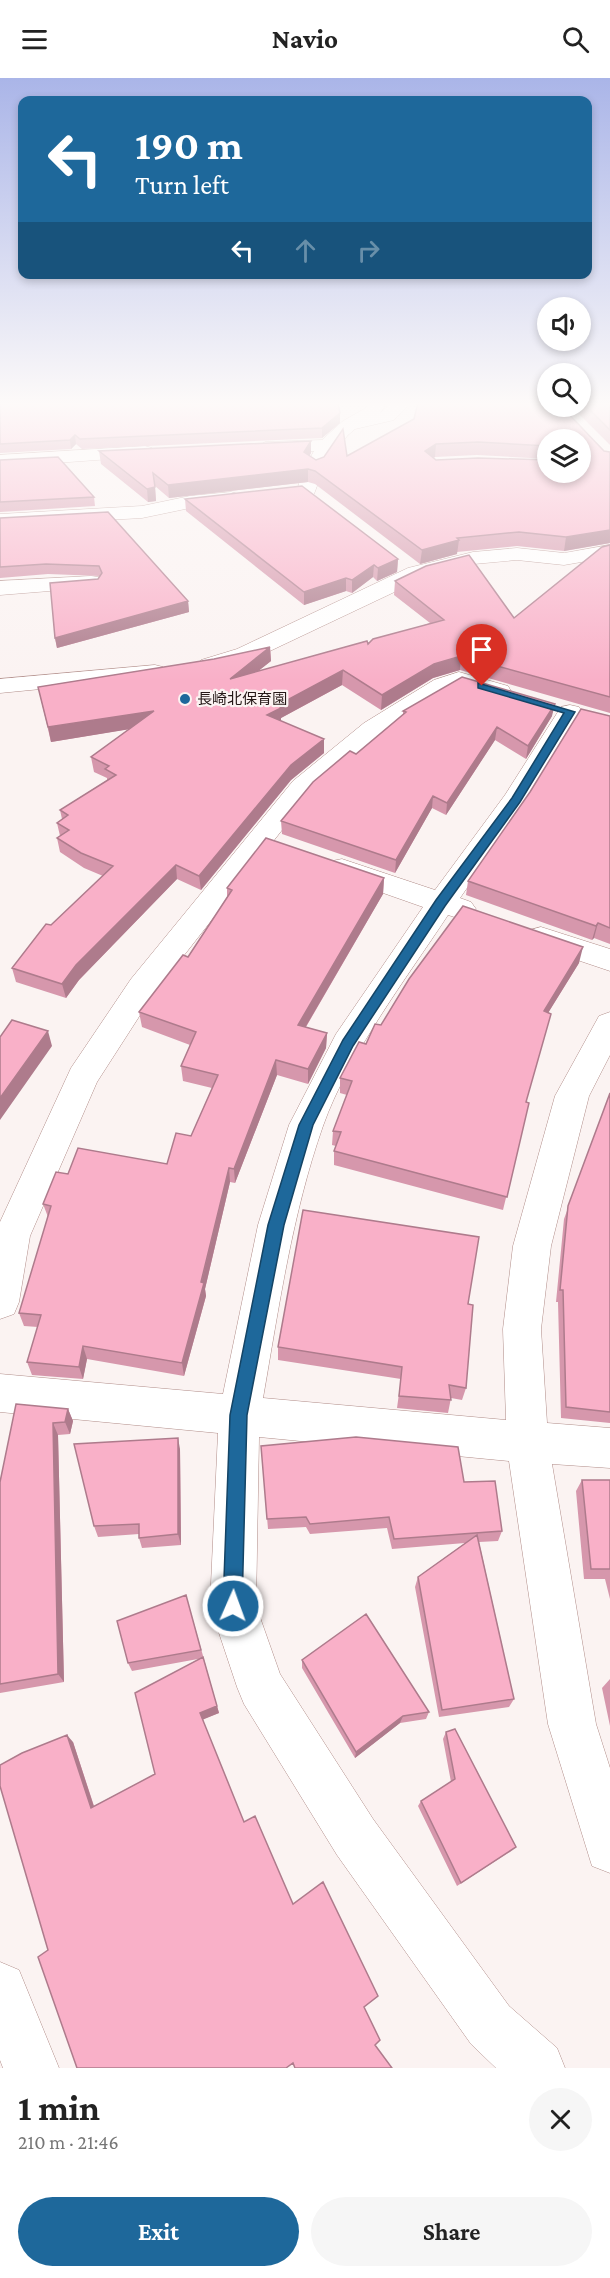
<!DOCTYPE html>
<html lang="en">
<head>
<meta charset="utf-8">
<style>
  body { margin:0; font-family:"Crimson Pro","Noto Sans JP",serif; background:#f6f6f6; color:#222; height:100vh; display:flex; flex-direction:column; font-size:22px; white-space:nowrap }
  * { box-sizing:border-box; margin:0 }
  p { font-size:20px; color:#767676 }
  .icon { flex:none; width:33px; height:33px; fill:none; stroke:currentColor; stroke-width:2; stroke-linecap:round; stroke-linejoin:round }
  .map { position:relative; height:1990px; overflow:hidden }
  .side { display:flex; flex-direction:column; background:#fff; flex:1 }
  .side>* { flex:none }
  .guide { position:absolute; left:18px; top:18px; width:574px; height:183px; border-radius:12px; box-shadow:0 3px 9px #0003; background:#1e689b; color:#fff; overflow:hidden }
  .fabs { position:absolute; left:537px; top:219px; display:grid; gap:12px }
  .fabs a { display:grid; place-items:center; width:54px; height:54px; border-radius:50%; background:#fff; box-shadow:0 3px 9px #0003; font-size:30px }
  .pin { position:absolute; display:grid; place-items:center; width:51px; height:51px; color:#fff; margin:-62px -26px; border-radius:50% 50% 50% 0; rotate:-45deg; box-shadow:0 0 6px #0007 }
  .pin .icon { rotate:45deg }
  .me { position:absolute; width:66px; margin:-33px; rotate:2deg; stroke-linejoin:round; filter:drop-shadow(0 0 4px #0008) }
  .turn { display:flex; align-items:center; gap:21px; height:126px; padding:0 18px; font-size:27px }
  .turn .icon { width:78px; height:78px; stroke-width:2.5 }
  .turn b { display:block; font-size:42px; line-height:51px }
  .lanes { display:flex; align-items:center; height:57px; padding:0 18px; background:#0003; justify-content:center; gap:30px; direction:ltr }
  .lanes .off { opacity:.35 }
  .round { display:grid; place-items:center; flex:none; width:63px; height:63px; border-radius:32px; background:#f6f6f6 }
  .headline { display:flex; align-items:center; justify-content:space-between; height:102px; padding:0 18px }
  h1 { font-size:36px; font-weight:700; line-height:45px }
  .button { display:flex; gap:12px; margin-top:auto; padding:12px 18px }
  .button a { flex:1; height:69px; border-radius:36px; background:#1e689b; color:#fff; font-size:24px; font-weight:700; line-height:69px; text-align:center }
  .button a+a { background:#f6f6f6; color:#222 }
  header { display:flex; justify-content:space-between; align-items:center; height:78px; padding:0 18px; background:#fff; font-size:27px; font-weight:700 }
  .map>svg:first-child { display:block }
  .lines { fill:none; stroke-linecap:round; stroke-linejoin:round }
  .minor-casing { stroke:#b18d89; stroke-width:1 }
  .minor { fill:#fff; fill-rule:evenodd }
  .wall { fill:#d697ac; fill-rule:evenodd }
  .shaded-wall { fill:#ae7b8c }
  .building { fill:#f9b0c8; stroke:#ae7b8c; stroke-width:1.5; fill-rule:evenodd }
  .route { fill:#1e689b; stroke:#144465; stroke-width:1.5 }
  .poi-dot { fill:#1e689b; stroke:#fbf3f2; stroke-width:2 }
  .labels { text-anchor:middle; stroke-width:4.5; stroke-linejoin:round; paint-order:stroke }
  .far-poi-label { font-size:15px; fill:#251817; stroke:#fbf3f2; text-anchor:start }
</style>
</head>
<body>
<header><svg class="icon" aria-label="menu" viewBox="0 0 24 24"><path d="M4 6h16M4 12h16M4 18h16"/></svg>Navio<svg class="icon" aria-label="search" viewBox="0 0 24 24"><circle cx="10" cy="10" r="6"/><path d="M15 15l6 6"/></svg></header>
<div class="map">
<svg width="610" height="1990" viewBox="0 0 610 1990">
  <rect width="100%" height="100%" fill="#fbf3f2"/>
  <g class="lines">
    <g class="minor-casing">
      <path id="minor" d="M365,324H382L385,328L380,335L393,324H412L394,342L355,351L348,357L326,384L314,416H300L297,412L303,393L314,373L265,376L256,370L265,364L322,362L343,343L364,331L367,328Z
        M145,368L152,370L154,374L152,378L0,389V377Z
        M231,414L238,416L241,420L238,424L190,430L142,440L0,448V436L142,428L190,418Z
        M610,467V479L564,487L517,482L474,486L424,500L253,581L209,594L201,592L197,587L201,582L237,571L408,490L473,474L517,470L564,475Z
        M91,498L99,499L102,504L99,509L0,517V503Z
        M155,587L163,589L167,594L163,599L0,615V601Z
        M459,594L508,608L511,613L508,618C488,623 470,605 450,612L382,655L311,715L153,917L97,1004L30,1158L19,1224L14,1236L0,1241V1144L71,990L131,901L293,703L364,645L434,602Z
        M570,627L579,629L582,634L529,721L460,820L471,824L476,831L471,838L461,841L448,837C406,901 348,977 323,1048C292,1136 279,1229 263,1320L506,1342L503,1251L513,1168L555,1018L599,938L610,934V977L589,1018L551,1168L541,1251L547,1345L610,1350V1390L552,1386L596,1646L610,1690V1795L592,1788L548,1646L509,1383L259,1359L256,1528L280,1596L373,1741L509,1928L557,1970L565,1990H496L471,1966L337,1777L244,1626L237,1609L210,1528L218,1355L0,1334V1296L223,1316L258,1147L289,1047L336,956L423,829L332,797L328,790L332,783L342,781L435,812L505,717L561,629Z
        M541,849L610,871V893L530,866L526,859L530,852Z
        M0,1884L19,1892L59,1990H3L0,1982Z"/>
    </g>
    <use href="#minor" class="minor"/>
  </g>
  <path class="wall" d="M418,324H548V328H561L604,373L610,374V465L564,473L517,468L457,474V476L420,486L315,406L308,404L169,420L155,408L156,423L148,424L101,386L99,373L311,363V375L309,378L316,382L324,379L343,351L347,378L414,341ZM548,362H580V394H548V382L478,380L436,382L433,380L435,379L477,377L548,381Z
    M580,324H610V367L571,328H580Z
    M0,325L340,345L322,360L82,371L76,366L71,371L0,375Z
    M0,382L94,419L95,428L0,434Z
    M185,421L398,481L397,494L377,503L373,499L352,515L346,513L304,527L186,433Z
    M0,440L188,523L189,534L57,570L55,560L100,498L48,496L0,500Z
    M610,467V635L460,592L433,600L381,632L342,607L281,640V643L324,675L291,702L201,812L177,801L79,902L66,920L16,904L12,890L51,847L103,798L84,790L60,774L57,760L60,758L57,745L62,741L60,732L107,702V700L94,694L91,679L129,651L51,664L38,609L214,581L270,569L271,583L258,593L368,566L430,545L394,517L395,503L514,540Z
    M403,633L552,638L526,681L495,662L446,737L432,730L395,795L282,756L281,743L356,676L403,637Z
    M610,638V866L594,860L592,862L466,817L468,803Z
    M384,800L383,816L306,949L327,955L326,970L308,1006L277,997L235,1105L230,1104L205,1211L206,1218L184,1298L87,1281L83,1301L32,1297L27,1284L38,1249L24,1248L19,1235L48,1139L43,1126L68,1096L167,1086L191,1058L212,1010L183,1003L181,988L190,967L142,949L139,934L188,879L227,819V810Z
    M579,885L548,935L551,936L526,1024L529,1025L503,1132L334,1087V1073L336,1068L332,1067L333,1053L347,1017L340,1015V1000L381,947Z
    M610,1015V1345L561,1340L558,1224H556L564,1141Z
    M468,1226L466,1310L462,1322L451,1320L448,1335L397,1330L401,1301L278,1282V1269Z
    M16,1326L68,1331L73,1343L70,1356L58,1357L64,1604L0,1615V1404Z
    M261,1368L464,1404L502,1453L498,1463L479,1464L514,1621L509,1629L439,1639L415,1509L418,1499L465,1465L392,1471L387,1450L310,1456L306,1449L268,1451Z
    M180,1371L181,1467L142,1470L139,1460V1456L98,1459L94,1448Z
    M582,1402H610V1521L605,1501H584L576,1413Z
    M186,1517L219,1635L203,1641L293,1985L48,1872L73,1664L94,1728L155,1696L198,1581L132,1593L128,1585Z
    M302,1582L429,1634L426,1641L400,1645L355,1680L302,1590Z
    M610,1601V1648L602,1610Z
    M446,1654L511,1773L457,1808L418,1728L421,1723L451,1704L443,1661Z"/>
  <path class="shaded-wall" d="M340,335V345L322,360V350Z
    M75,357L76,366L71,371L70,362Z
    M311,363V375L304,387V374Z
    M436,366L435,379L424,386L425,373Z
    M308,391V404L169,420L168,407Z
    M155,409L156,423L148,424L147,411Z
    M610,452V465L564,473L566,459Z
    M459,462L457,476L420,486L422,472Z
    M398,481L397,494L377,503L378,490Z
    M374,487L373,499L352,515V502Z
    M346,500V513L304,527V514Z
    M188,523L189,534L57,570L55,560Z
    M270,569L271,583L231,615L230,601Z
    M461,578L460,592L433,600L381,632L382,617L434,586Z
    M343,592L342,607L281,640V644L267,637L278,627Z
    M555,626L552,638L526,681L528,668Z
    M154,633L155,647L51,664L48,649Z
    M497,649L495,662L446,737L447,725Z
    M324,661V675L291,702L201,812L199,798L291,687Z
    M433,718L432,730L395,795L396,782Z
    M176,787L177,801L79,902L66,920L62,906L76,887Z
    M384,800L383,816L298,962V947Z
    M598,845L594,860L592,862L596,848Z
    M583,869L579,885L540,948L544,933Z
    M48,953L52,968L0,1042V1020Z
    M327,955L326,970L308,1006V991Z
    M276,982L277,997L235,1105L234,1091Z
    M229,1090L230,1104L205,1211L206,1218L184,1298L182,1285Z
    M83,1268L87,1281L83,1301L79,1289Z
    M68,1331L73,1343L70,1356L65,1344Z
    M53,1345L58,1357L64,1604L58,1596Z
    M178,1360L180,1371L181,1467L178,1456Z
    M203,1579L219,1635L202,1642L200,1635Z
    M403,1638L400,1645L355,1680L356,1674Z
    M67,1657L73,1664L96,1735L91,1730Z"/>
  <path class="building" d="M18,324H338L340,335L322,350L80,361L75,357L70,362L0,366V325Z
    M418,324H548V328H561L604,373L610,374V452L566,459L519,454L457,460L459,462L422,472L315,393L308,391L168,407L153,395L155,409L147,411L99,373L311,363L304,374L316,382L324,379L343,351L347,378L414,341ZM548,362H580V394H548V382L478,380L436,382L425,373L436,366L478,364L548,368Z
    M582,324H610V352Z
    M58,379L94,419L0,424V382Z
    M302,408L398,481L378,490L374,487L352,502L346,500L304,514L185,421Z
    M108,434L188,523L55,560L50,505L98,501L102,495L99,488L46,486L0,489V440Z
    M610,467V619L461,578L434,586L382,617L343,592L278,627L281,630L267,637L324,661L291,687L199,798L176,787L76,887L62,906L12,890L46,846L51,847L113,788L81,775L57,760L69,752L57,745L68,737L60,732L116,697L105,691L109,688L91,679L154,633L48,649L38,609L214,581L270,569L230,601L367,563L368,566L373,561L444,542L395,503L426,488L469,477L514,540L602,469Z
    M462,599L555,626L528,668L497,649L447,725L433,718L396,782L281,743L313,704L350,673L356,676L406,634L403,633Z
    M581,631L610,638V850L598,845L596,848L468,803L530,714Z
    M266,760L384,800L298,947L327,955L308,991L276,982L234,1091L229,1090L201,1204L204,1205L182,1285L83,1268L79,1289L27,1284L41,1237L19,1235L51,1128L43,1126L56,1094L68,1096L78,1070L167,1086L176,1055L191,1058L218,997L181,988L196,954L139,934L183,877L188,879L232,812L227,810Z
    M463,828L583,869L544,933L551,936L526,1024L529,1025L507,1119L334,1073L341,1054L333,1053L352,1003L340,1000L359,964L366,966L375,946L381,947L409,901Z
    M12,942L48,953L0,1020V959Z
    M610,1015V1334L566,1329L563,1212H560L568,1128Z
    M303,1132L479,1159L468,1226L473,1227L466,1310L449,1307L451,1322L399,1318L402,1289L278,1269Z
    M16,1326L68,1331L65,1344L53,1345L58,1596L0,1606V1404Z
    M356,1359L458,1369L464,1404L495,1403L502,1453L394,1461L389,1439L310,1446L306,1439L267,1441L261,1368Z
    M178,1360V1456L139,1460V1446L94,1448L74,1366Z
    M582,1402H610V1491H591Z
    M477,1457L514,1621L442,1632L418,1499Z
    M186,1517L201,1572L128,1585L117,1543Z
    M366,1536L429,1634L403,1638L356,1674L302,1582Z
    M203,1579L217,1628L200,1635L244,1744L255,1738L293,1826L323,1804L378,1918L364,1929L380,1962L375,1967L392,1990H295L293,1985L286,1990H77L38,1879L48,1872L0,1708V1687L22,1675L67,1657L91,1730L155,1696L135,1615Z
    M455,1651L516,1769L461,1805L421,1723L455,1701L446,1654Z"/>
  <linearGradient id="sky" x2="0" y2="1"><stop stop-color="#aab5e8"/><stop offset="0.54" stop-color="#fdfaf9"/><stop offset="1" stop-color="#fdfaf9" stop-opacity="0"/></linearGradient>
  <rect width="610" height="603" fill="url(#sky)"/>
  <path class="route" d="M478,605L575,634L520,724L445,828L353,968L313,1047L284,1147L247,1337L242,1528L239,1534L233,1537L226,1534L223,1528L230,1337L268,1147L299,1047L343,962L436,822L512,720L564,635L478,610Z"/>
  <circle class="poi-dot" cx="185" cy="621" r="6"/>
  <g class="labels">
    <g class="far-poi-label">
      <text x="197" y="626">長崎北保育園</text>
    </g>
  </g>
</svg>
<div class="fabs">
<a><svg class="icon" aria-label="sound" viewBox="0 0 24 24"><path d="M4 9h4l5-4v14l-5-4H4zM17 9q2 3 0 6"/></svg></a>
<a><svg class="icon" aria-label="search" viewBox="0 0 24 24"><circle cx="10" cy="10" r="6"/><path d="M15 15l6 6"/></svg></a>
<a><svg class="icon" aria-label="layers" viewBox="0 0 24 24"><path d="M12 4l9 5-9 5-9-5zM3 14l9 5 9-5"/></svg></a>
</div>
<div class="pin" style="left:482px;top:608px;background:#d93025"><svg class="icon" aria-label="arrive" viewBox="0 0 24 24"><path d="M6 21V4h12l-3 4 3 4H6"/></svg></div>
<svg class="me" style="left:233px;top:1528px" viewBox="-20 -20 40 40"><circle r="17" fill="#1e689b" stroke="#fff" stroke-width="3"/><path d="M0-11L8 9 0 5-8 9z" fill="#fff"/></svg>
<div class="guide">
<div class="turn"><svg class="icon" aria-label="left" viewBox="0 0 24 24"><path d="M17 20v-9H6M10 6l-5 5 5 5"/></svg><div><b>190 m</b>Turn left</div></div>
<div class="lanes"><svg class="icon" aria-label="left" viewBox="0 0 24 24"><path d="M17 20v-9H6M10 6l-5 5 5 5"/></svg><svg class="icon off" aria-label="ahead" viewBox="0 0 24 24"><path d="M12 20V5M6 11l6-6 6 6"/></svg><svg class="icon off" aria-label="right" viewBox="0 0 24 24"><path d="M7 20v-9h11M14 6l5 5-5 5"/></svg></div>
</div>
</div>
<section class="side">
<div class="headline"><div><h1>1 min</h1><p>210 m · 21:46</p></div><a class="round"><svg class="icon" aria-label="close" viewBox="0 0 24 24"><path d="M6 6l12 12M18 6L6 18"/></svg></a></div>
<div class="button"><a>Exit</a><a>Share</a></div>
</section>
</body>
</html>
